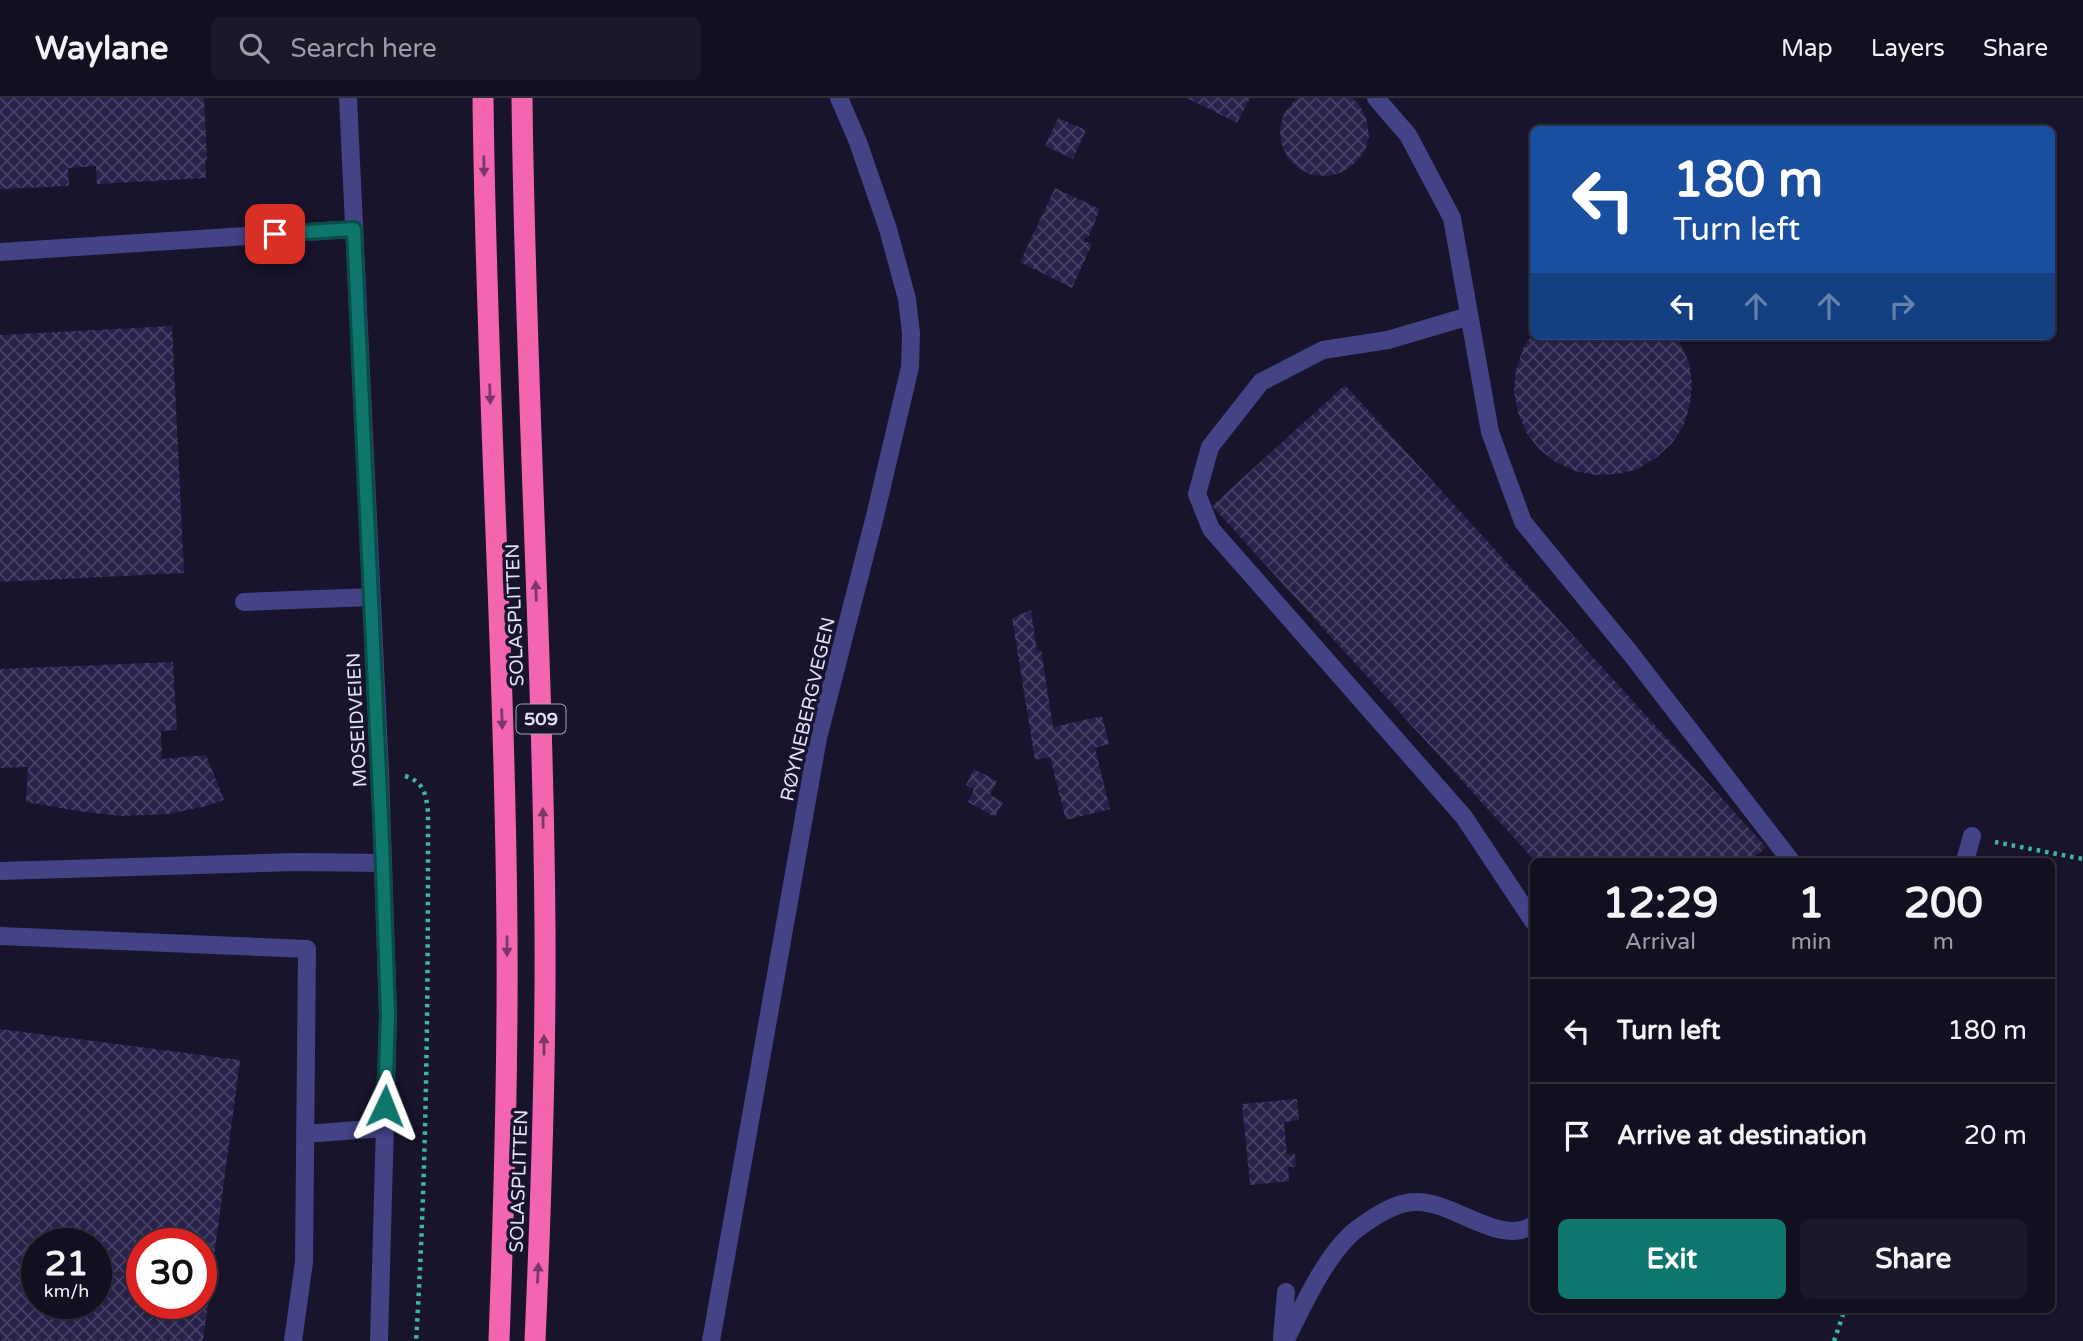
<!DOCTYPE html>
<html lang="en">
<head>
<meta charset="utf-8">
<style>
  body { margin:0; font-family:"Varela Round",sans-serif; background:#1a1829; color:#f1f3f6; height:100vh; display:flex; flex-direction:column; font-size:26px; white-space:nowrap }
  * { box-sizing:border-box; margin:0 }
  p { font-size:23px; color:#9c9ca5 }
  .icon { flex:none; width:38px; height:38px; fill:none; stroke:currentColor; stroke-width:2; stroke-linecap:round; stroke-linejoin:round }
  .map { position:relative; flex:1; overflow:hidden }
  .drawer { position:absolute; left:1530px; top:760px; width:525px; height:455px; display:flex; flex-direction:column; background:#110f20; border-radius:10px; box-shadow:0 2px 5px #0004,0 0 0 2px #302f3e }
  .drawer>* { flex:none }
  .banner { position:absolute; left:1530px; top:28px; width:525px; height:214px; border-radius:10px; box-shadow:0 2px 5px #0004,0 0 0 2px #302f3e; background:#1a4fa0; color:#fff; overflow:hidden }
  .speed { position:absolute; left:21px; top:1130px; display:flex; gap:14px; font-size:35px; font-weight:700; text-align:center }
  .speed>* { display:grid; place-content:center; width:91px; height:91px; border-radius:50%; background:#110f20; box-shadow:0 2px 5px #0004,0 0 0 2px #302f3e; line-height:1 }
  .speed small { font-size:18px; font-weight:400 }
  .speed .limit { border:10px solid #d22; background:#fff; color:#111 }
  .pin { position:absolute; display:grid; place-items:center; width:60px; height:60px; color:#fff; margin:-30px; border-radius:14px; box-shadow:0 4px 10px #0006 }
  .me { position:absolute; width:77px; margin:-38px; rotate:2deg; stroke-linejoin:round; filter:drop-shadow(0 0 5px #0008) }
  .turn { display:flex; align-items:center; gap:24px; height:147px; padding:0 28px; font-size:32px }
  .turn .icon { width:91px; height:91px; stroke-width:2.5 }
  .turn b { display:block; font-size:49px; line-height:60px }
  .lanes { display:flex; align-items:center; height:66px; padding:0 28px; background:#0003; justify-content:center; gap:35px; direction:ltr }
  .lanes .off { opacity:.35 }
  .eta { display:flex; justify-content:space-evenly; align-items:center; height:119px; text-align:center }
  .eta b { font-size:42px; font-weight:700; line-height:49px }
  .button { display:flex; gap:14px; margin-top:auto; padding:14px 28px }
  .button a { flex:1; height:80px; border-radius:10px; background:#0f766e; color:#fff; font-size:28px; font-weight:700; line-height:80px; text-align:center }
  .button a+a { background:#1a1829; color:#f1f3f6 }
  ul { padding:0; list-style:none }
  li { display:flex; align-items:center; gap:21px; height:105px; padding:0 28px; border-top:2px solid #302f3e }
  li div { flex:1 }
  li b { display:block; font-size:26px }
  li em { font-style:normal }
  header { display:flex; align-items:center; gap:42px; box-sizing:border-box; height:98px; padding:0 35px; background:#110f20; border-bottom:2px solid #302f3e }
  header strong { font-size:33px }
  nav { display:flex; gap:38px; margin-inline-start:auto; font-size:24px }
  .search { width:490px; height:63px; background:#1a1829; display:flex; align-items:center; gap:18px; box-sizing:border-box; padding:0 24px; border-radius:10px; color:#9c9ca5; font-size:26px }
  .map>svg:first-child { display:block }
  .building { fill:url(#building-cross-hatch); fill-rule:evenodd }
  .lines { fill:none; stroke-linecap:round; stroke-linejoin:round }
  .path { stroke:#3cb5a9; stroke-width:4.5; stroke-dasharray:3.5 5; stroke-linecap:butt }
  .minor { stroke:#434386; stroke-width:18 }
  .highway { stroke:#f365ae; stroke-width:21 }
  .oneway { fill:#7a3866 }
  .route-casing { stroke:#0a4d48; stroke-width:18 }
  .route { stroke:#0f766e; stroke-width:12 }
  .labels { text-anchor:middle; stroke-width:7; stroke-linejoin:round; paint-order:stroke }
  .shield { fill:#17142b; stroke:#a5a3bd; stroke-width:2 }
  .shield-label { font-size:18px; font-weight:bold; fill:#e2e0fc }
  .street-label { font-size:19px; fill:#e2e0fc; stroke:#17142b }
</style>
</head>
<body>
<header>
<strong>Waylane</strong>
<div class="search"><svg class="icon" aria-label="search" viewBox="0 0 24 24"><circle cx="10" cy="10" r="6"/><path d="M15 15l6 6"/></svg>Search here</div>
<nav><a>Map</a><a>Layers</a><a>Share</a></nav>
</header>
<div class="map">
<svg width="2083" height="1243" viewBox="0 0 2083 1243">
  <defs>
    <pattern id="building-cross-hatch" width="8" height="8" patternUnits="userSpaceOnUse" patternTransform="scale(1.75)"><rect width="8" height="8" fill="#28214a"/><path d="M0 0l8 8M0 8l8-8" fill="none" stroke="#474165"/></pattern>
  </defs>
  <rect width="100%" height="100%" fill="#17142b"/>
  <path class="building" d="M0,0H204L207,62L205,63L206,80L97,86L96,68L68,70L69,88L0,91Z
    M1187,0H1250L1237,25Z
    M1297,0H1352L1360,8L1367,23L1369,38L1365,53L1355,65L1343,74L1328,78L1312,77L1298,70L1288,60L1281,45L1280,30L1284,15Z
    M1058,20L1086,32L1073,61L1045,48Z
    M1055,90L1100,111L1088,140L1086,139L1084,143L1092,146L1072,190L1020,164Z
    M172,228L184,475L0,484V237Z
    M1533,235V238H1676L1689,264L1692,285L1690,306L1684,327L1672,345L1657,359L1638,371L1618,376L1596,377L1575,373L1556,364L1539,351L1526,334L1518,314L1514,293L1516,272L1523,251Z
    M1345,287L1766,749L1750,763H1535L1212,408Z
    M1031,512L1037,553L1041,552L1053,629L1102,618L1109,646L1095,650L1110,711L1066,722L1050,659L1035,662L1012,520Z
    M173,564L177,632L161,633L162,661L206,657L224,702L206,708L168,716L121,718L78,713L26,704L28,669L0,670V571Z
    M974,671L997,683L990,697L1003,704L995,719L968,704L974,691L966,687Z
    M0,931L240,962L203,1243H0ZM37,1146H96V1206H37ZM142,1146H201V1206H142Z
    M1297,1001L1299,1022L1284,1024L1287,1057L1295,1056L1296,1069H1288L1289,1083L1250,1087L1242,1006Z"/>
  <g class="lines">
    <path class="path" d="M405,678C424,684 426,696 428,714C428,891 427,1067 416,1243
      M1995,744L2083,761
      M1834,1243L1845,1211"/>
    <path class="minor" d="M348,0L380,674L388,917L379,1243
      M1376,0L1408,37L1452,120L1490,334L1523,424L1631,556L1791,763
      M0,154L354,131
      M1469,218L1388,242L1323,252L1261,284L1210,349L1197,396L1211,431L1464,719L1533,823
      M244,504L372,499
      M1965,763L1972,738
      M0,773L297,764L383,765
      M0,838L307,851L304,1164L293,1243
      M305,1036L384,1030
      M1282,1240L1286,1194
      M711,1243L818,640L875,418L910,269L911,235L907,201L888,131L858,44L839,0
      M1285,1243C1303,1209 1322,1164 1350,1137C1357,1130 1367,1124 1376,1118C1388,1111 1401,1104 1416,1104C1454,1103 1499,1149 1533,1127"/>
    <path class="highway" d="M483,0C486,279 505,558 507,837C508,972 504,1108 499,1243
      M522,0C525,277 543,554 545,831C546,968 541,1106 535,1243"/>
  </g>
  <defs><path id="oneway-solid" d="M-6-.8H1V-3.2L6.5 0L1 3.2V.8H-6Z" transform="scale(1.75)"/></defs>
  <g class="oneway">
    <use href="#oneway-solid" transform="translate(484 68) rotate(89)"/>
    <use href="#oneway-solid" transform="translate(490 296) rotate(88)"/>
    <use href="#oneway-solid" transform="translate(536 493) rotate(-92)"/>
    <use href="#oneway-solid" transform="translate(502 621) rotate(88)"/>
    <use href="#oneway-solid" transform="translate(543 720) rotate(-91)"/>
    <use href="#oneway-solid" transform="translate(507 848) rotate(90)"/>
    <use href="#oneway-solid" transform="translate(544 947) rotate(-90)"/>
    <use href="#oneway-solid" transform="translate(538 1175) rotate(-87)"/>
  </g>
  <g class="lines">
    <g class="route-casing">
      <path id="route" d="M275,136L354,131L382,743L388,916L385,1008"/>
    </g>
    <use href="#route" class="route"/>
  </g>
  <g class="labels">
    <rect class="shield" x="516.5" y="606.5" width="49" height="29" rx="5"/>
    <g class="shield-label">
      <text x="541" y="627">509</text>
    </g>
    <g class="street-label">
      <text transform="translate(514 517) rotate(-92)" y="7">SOLASPLITTEN</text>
      <text transform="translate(807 611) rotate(-77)" y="7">RØYNEBERGVEGEN</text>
      <text transform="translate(356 622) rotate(-93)" y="7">MOSEIDVEIEN</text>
      <text transform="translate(518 1083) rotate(-88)" y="7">SOLASPLITTEN</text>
    </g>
  </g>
</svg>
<div class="speed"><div>21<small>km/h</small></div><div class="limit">30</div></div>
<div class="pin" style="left:275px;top:136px;background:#d93025"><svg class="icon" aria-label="arrive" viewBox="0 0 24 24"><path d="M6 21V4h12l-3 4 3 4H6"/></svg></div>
<svg class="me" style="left:385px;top:1008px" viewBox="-20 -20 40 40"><path d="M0-17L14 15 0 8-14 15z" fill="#0f766e" stroke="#fff" stroke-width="4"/></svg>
<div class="banner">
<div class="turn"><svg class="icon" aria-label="left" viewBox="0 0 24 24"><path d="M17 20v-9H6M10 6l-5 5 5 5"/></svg><div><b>180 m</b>Turn left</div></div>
<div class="lanes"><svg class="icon" aria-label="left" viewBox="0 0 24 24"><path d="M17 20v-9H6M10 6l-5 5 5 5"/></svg><svg class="icon off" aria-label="ahead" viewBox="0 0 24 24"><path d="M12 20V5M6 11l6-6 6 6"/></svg><svg class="icon off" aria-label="ahead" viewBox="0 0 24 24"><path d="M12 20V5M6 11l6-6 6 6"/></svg><svg class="icon off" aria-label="right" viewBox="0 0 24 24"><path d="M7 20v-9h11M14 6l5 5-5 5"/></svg></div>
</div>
<section class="drawer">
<div class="eta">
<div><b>12:29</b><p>Arrival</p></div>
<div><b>1</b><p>min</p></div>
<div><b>200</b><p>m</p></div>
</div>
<ul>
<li><svg class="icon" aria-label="left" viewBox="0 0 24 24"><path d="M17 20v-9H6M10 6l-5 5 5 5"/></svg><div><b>Turn left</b></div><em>180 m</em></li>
<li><svg class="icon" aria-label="arrive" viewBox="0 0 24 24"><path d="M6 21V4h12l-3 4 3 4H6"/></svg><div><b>Arrive at destination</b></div><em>20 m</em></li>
</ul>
<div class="button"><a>Exit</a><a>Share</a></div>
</section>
</div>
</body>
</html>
